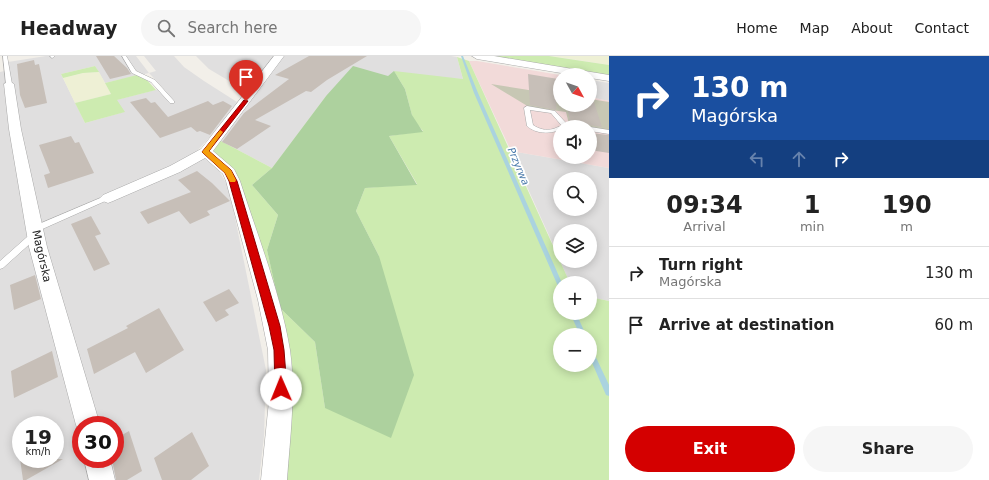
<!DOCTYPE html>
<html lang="en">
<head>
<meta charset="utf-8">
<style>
  body { margin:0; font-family:"DejaVu Sans",sans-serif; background:#f6f6f6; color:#222; height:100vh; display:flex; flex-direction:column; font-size:15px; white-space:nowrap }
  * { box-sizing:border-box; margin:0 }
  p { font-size:13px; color:#767676 }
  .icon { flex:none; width:22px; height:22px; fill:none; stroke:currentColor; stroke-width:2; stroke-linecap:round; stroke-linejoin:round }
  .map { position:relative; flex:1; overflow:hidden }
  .drawer { display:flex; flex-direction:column; background:#fff; width:380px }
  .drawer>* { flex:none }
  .banner { background:#1a4fa0; color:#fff; overflow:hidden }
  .needle { width:26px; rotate:130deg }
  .buttons { position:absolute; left:553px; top:12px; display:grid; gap:8px }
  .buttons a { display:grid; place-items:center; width:44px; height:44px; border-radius:50%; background:#fff; box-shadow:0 2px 10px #0003; font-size:20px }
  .speed { position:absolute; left:12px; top:360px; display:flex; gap:8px; font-size:20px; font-weight:700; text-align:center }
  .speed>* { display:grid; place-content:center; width:52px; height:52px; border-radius:50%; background:#fff; box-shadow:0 2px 10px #0003; line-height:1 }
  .speed small { font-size:10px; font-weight:400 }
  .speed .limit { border:6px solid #d22; background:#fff; color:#111 }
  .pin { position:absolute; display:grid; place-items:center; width:34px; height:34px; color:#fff; margin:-41px -17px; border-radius:50% 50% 50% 0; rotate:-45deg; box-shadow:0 0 4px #0007 }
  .pin .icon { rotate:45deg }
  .me { position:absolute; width:44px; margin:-22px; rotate:359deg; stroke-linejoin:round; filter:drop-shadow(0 0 3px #0008) }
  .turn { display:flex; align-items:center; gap:14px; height:84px; padding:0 16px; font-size:18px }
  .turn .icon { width:52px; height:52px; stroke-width:2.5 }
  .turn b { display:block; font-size:28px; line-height:34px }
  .lanes { display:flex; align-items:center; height:38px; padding:0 16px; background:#0003; justify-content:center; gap:20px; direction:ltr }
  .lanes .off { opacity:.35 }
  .eta { display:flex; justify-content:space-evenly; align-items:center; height:68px; text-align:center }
  .eta b { font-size:24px; font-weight:700; line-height:28px }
  .action { display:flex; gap:8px; margin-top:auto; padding:8px 16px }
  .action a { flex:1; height:46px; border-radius:24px; background:#d40000; color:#fff; font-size:16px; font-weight:700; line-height:46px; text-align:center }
  .action a+a { background:#f6f6f6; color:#222 }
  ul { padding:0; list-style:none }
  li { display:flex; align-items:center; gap:12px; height:52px; padding:0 16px; border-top:1px solid #e0e0e0 }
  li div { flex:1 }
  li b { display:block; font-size:15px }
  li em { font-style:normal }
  header { display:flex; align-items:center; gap:24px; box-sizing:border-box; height:56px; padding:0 20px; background:#fff; border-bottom:1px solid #e0e0e0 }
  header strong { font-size:19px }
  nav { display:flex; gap:22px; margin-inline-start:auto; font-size:14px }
  .search { width:280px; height:36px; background:#f6f6f6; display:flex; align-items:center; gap:10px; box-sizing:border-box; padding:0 14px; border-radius:22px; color:#767676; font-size:15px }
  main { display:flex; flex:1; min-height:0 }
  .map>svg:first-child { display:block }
  .residential { fill:#e0dfdf; fill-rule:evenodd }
  .commercial { fill:#f2dad9; fill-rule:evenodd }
  .construction { fill:#c7c7b4 }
  .farmland { fill:#eef0d5 }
  .grass { fill:#cdebb0; fill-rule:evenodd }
  .forest { fill:#add19e }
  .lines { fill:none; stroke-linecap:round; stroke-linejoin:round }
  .stream { fill:#aad3df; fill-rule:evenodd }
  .building { fill:#c7bfb8 }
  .lane-casing { stroke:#a9a9a9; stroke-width:1 }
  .street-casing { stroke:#a9a9a9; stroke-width:1 }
  .lane { fill:#fff; fill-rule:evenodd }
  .street { fill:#fff; fill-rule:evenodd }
  .route { fill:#d40000; stroke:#8a0000 }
  .slow { fill:#f59e0b }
  .labels { text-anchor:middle; stroke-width:3.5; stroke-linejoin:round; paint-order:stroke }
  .far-water-label { font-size:10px; font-style:italic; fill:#4a7aab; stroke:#fff }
  .street-label { font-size:11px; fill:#222; stroke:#fff }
</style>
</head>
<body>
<header>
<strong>Headway</strong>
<div class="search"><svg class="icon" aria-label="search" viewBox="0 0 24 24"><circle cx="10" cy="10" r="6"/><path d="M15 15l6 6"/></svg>Search here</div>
<nav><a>Home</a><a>Map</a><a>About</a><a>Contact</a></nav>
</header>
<main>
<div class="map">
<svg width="609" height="424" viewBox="0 0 609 424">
  <rect width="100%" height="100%" fill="#f2efe9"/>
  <path class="residential" d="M46,0H136L149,17L156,15L144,0H174L184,11L204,25L237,46L246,35L209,13L196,0H451L457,1L463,23L388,20L326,40L272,112L211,80L196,96L218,113L229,132L266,314L264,380L259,424H0V16L9,14L8,6ZM95,10L105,27L149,17L163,32L116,44L124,56L85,67L61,18ZM21,369H55V403H21ZM81,369H115V403H81Z
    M590,24L609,27V45L590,41Z
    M511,95L609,112V245L590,241V227H570L560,205H590V175H560V204ZM560,123H590V153H560Z"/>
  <path class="commercial" d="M469,5H477L560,19V49H590V41L609,45V112L511,95ZM560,71H590V101H560Z"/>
  <path class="construction" d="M491,28L560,39V49H590V43L609,46V75L569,68L566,56L529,51Z"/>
  <path class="farmland" d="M549,0H609V9L558,1Z
    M99,16L111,38L75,47L63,22L83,17Z"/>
  <path class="grass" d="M489,0H549L609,9V20Z
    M457,1L469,5L570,227H560V257H590V241L609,245V424H287L280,252L315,286L325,352L379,200L356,155L365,132L417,128L389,80L423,75L413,63L405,33L394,15L463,23ZM560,279H590V309H560Z
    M95,10L99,16L83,17L63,22L61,18Z
    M137,19C146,22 150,27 156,34L117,44L125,56L85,67L75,47L111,38L105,27Z
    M217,83L272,112L252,129L278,159L267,194L276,233L251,171L239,124L211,96Z"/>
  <path class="forest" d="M353,10L388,20L394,15L405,33L412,59L423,76L389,80L417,129L365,132L356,155L379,200L414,319L391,382L325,352L315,286L280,252L267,194L278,159L252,129L272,112L326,40Z"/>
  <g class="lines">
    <path class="stream" d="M461,0H463L478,37L562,227H560V230H558L557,228L474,37Z
      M570,257H576L586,279H580Z
      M590,292L592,293L609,329V340L606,339L590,302Z"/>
  </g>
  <path class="building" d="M96,0H114L127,12L131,18L110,23Z
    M309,0H367L327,24L311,36L306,35L255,64L271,70L237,93L222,86L244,57L289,23L275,19Z
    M34,4L35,9L39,8L47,47L25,52L20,39L17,8Z
    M528,18L558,23L556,54L530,49Z
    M146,42L151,47L155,46L168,61L208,45L213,49L223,45L232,50L210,79L200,75L197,76L191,71L160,82L130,46Z
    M590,43H593L602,71L570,66L567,49H590Z
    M590,77L609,79V97L590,94Z
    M71,80L75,87L79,86L94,117L48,132L44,119L50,117L39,89Z
    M197,115L212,127L230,145L207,155L210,159L190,168L179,155L148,168L140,156L191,136L178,124Z
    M91,160L101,178L95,180L110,208L94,215L71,168Z
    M35,219L41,243L14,254L10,229Z
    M229,233L239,247L225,254L229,259L216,266L203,246Z
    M159,252L184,294L146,317L135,296L94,318L87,293L128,272L126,270Z
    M52,295L58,321L14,342L11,315Z
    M129,375L142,415L127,424H116L112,403H115V383Z
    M192,376L209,410L191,424H162L154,402Z
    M20,403H63L26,424H23Z"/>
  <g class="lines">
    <g class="lane-casing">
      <path id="lane" d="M3,0H7L12,28L9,30L6,28Z
        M50,0H54V1L52,2Z
        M122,0H126L136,15L155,24L174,45V47H170L151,26L132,17Z
        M527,50L555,55L566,67L581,71L562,70L551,57L530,54L533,69C539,73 546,75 553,73C557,72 558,70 562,71H560V74C549,78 536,78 527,70L524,52Z
        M590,71L609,74V78L590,75Z
        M105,140H108L112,142L38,175L35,176L31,173L32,171Z
        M36,177L39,178L40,180L33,185L3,212L0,213V205L27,181Z"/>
    </g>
    <g class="street-casing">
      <path id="street" d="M274,0H284L213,95L234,113L240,125C257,178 281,239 290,294C296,337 290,381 287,424H261L269,345L268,294L258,244L226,125L223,118L205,102L180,116L113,145L108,147L103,145L100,142L103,139L170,110L201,93Z
        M472,0H494L609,19V25L590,22V19H573L477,3Z
        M9,25L14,28L21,73L47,191L100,369H81V378L76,369L29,191L9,73L4,28Z
        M84,403H110L115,424H89Z"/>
    </g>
    <use href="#lane" class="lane"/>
    <use href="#street" class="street"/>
  </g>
  <path class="route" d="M244,44L248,45L209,95L231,114L237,125L280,270L284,294L287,333L285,337L281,339L277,337L275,333L274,294L269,270L229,125L225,117L202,96Z"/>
  <path class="slow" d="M220,74L223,76L209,95L231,114L236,124L235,126H230L225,117L202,96Z"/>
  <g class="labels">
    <g class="far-water-label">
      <text transform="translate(519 110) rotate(67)" y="4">Przyrwa</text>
    </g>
    <g class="street-label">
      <text transform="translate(42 200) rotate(77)" y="4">Magórska</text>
    </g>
  </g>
</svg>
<div class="buttons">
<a><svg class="needle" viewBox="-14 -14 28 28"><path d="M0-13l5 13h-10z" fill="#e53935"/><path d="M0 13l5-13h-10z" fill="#767676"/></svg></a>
<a><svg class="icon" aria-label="sound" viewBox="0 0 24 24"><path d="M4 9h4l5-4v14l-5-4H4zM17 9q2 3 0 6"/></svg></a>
<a><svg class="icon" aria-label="search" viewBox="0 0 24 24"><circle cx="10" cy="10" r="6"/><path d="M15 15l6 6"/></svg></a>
<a><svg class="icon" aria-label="layers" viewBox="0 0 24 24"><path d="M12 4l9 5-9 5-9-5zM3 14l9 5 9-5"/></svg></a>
<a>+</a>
<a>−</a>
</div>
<div class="speed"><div>19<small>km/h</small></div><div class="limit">30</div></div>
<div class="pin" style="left:246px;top:45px;background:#d93025"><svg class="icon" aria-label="arrive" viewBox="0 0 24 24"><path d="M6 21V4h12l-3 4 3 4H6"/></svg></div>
<svg class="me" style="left:281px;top:333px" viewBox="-20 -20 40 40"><circle r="19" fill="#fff"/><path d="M0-13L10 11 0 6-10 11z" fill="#d40000"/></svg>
</div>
<section class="drawer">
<div class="banner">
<div class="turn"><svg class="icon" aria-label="right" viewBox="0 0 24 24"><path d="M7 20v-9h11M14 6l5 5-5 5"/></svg><div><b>130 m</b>Magórska</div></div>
<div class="lanes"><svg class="icon off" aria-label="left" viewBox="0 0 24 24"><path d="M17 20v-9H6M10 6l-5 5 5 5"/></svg><svg class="icon off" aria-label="ahead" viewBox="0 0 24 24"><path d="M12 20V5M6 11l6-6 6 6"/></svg><svg class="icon" aria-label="right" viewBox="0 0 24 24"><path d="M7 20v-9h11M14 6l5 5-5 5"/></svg></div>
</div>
<div class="eta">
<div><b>09:34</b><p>Arrival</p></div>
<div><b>1</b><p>min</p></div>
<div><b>190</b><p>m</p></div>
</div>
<ul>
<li><svg class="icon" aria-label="right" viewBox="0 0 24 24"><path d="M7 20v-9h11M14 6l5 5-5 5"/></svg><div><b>Turn right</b><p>Magórska</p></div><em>130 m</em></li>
<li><svg class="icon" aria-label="arrive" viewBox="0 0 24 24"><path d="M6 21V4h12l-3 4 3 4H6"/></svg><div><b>Arrive at destination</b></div><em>60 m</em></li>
</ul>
<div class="action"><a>Exit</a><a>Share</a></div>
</section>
</main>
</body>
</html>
